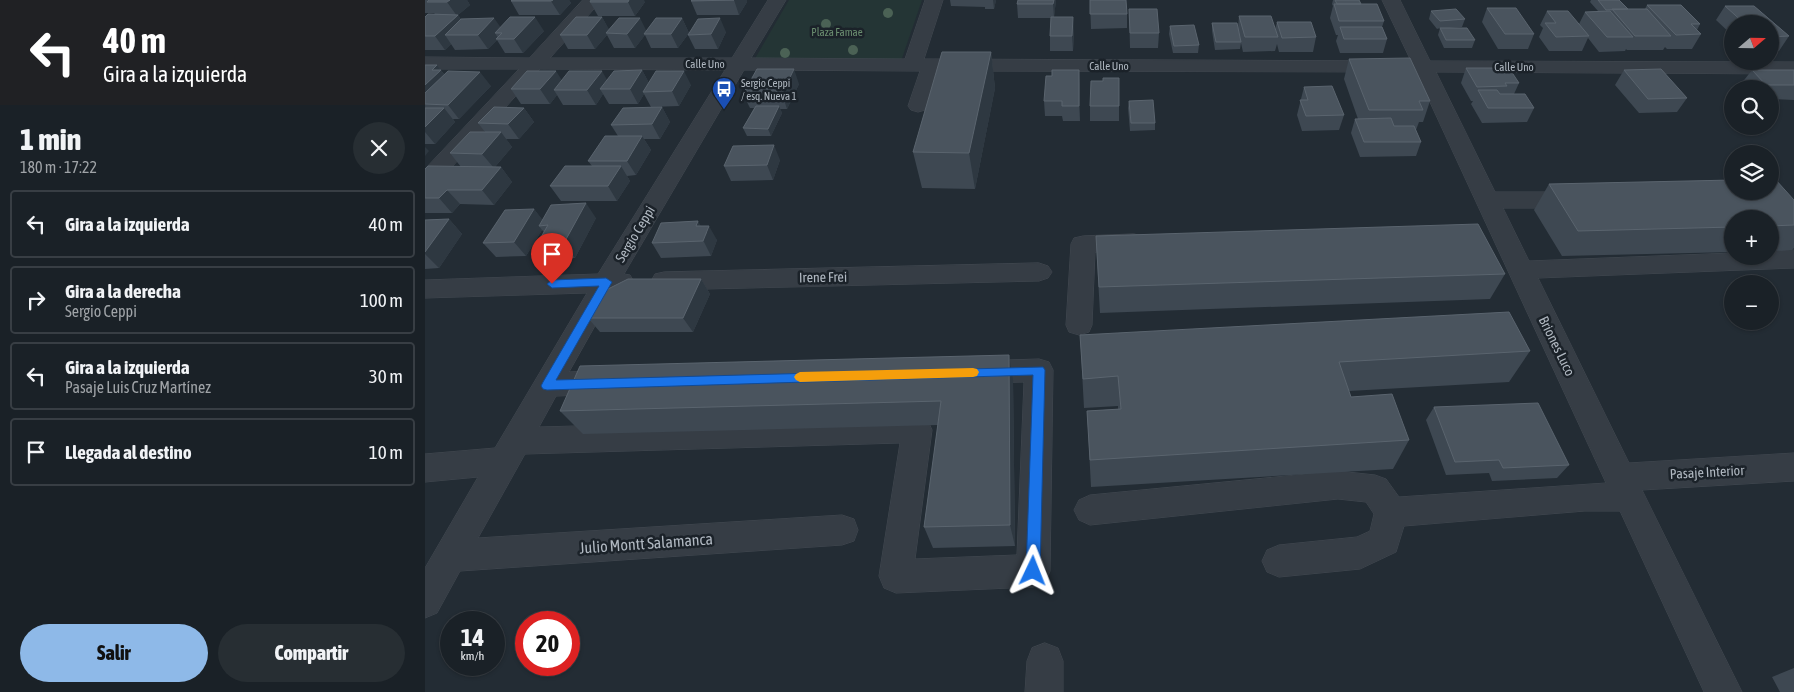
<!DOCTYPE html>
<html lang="es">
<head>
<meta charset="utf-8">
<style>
  body { margin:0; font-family:"Asap Condensed",sans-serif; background:#272e33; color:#f1f3f6; height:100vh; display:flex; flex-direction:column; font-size:19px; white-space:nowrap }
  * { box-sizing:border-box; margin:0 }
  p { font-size:16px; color:#9fa3a7 }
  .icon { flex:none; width:28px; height:28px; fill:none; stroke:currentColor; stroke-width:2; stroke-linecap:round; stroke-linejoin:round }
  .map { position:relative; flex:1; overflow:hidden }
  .panel { display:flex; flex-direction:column; background:#1a2127; width:425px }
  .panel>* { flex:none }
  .hud { background:#202124; color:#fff; overflow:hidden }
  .needle { width:32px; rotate:70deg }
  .fabs { position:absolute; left:1299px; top:15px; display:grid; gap:10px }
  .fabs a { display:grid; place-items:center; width:55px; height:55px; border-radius:50%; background:#1a2127; box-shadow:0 1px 4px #0004,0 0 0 1px #383e44; font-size:25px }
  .speed { position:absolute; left:15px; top:611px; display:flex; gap:10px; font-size:25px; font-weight:700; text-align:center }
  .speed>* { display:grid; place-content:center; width:65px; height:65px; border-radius:50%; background:#1a2127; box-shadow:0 1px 4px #0004,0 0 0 1px #383e44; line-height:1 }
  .speed small { font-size:12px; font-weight:400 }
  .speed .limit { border:8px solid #d22; background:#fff; color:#111 }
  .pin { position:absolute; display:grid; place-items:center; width:42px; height:42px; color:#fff; margin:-51px -21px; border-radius:50% 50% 50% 0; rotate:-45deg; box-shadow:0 0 5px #0007 }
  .pin .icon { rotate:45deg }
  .me { position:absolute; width:55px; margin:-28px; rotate:2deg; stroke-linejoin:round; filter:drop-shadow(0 0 4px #0008) }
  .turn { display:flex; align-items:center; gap:18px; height:105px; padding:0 20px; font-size:22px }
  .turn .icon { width:65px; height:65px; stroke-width:2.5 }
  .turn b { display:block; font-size:35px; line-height:42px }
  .round { display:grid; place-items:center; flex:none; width:52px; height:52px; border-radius:26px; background:#272e33 }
  .headline { display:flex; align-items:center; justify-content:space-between; height:85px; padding:0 20px }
  h1 { font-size:30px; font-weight:800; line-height:38px }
  .action { display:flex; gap:10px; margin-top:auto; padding:10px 20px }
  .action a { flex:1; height:58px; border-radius:30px; background:#8eb9e8; color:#111; font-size:20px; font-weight:800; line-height:58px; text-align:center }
  .action a+a { background:#272e33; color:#f1f3f6 }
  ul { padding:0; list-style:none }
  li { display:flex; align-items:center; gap:15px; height:68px; margin:0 10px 8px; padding:0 10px; border:2px solid #383e44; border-radius:5px }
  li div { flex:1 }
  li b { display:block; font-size:19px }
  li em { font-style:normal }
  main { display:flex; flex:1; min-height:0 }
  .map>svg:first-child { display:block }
  .green { fill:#243535 }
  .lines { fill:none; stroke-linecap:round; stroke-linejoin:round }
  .minor-casing { stroke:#424951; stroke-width:1 }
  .minor { fill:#363d45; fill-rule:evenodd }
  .tree { fill:#4b6255 }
  .wall { fill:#3e4852 }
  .shaded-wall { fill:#2e3841 }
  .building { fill:#4a545e; stroke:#5a646e }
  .route { fill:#1a73e8; stroke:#114b97 }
  .slow { fill:#f59e0b }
  .labels { text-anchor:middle; stroke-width:5; stroke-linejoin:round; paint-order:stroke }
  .far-park-label { font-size:11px; fill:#6b8e70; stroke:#1b2229 }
  .far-street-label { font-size:11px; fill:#b0b8c1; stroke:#1b2229 }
  .far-poi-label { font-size:11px; fill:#b0b8c1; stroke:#1b2229; text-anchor:start }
  .street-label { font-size:14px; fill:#b0b8c1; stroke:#1b2229 }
  .near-street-label { font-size:16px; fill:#b0b8c1; stroke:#1b2229 }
</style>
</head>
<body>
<main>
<section class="panel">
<div class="hud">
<div class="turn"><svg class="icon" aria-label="left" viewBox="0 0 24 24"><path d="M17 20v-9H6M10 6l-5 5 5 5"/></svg><div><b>40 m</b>Gira a la izquierda</div></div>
</div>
<div class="headline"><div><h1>1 min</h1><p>180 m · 17:22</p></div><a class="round"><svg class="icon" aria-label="close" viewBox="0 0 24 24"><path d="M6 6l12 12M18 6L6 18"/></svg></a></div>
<ul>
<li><svg class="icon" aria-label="left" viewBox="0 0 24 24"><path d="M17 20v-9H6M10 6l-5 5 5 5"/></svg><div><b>Gira a la izquierda</b></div><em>40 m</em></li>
<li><svg class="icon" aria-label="right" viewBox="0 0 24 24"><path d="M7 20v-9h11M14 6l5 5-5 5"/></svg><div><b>Gira a la derecha</b><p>Sergio Ceppi</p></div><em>100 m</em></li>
<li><svg class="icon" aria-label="left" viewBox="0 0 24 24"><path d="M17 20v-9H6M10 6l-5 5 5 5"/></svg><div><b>Gira a la izquierda</b><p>Pasaje Luis Cruz Martínez</p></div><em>30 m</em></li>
<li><svg class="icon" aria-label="arrive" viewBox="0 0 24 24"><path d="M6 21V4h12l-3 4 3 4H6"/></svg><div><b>Llegada al destino</b></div><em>10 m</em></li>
</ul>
<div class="action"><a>Salir</a><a>Compartir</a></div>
</section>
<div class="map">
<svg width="1369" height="692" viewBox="0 0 1369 692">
  <rect width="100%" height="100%" fill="#232c34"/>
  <path class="green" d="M364,0H497L475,64L328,62Z"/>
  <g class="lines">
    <g class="minor-casing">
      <path id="minor" d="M158,0H177L125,58H307L343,0H361L326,58L480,59L500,0H518L499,59L986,61L957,0H975L1005,61L1369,62V74L1011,72L1070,192H1153L1161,195L1165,200L1161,205L1153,208H1078L1104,261L1308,253V256H1345V251L1369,250V268L1113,278L1204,463L1369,453V481L1217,490L1317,692H1279L1195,511H1160L979,526L971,552L935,569L854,577L842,572L837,561L842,550L854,545L932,537L945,531L949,514L941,502L913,499L665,525L654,520L649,510L654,500L665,495L913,471L950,475L961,479L974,497L1181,483L991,72L514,71L503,106L500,110L493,112L486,110L483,106L495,71L319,70L199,274L205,275L209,282L205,289L189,292L144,372L185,370L195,374L199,382L195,390L185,394L131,396L114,427L492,417L503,421L507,430L490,559L592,555L599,382L550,383L540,380L536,372L540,364L550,361L614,359L624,362L628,370L625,571L620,583L608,587L471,593L459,588L454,576L475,443L100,454L53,538L417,515L429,519L433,530L429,541L417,545L35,571L12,613L0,618V568L53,477L0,482V454L70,448L162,293L0,298V280L173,274L300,70L115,69L8,188L0,190V169L94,69H0V57L104,58Z
        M709,234L718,236L721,242L718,248L709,250L670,252L667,325L664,332L654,335L644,332L641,325L646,244L649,238L658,236Z
        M614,263L623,266L627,272L623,278L614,281L239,290L230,288L226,281L230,274L239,272Z
        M620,643L633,648L638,661V692H600L602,661L607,648Z"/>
    </g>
    <use href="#minor" class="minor"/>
  </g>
  <g class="tree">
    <circle cx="463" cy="13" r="5"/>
    <circle cx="401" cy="24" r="5"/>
    <circle cx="428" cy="50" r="5"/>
    <circle cx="360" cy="53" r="5"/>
  </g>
  <path class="wall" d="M0,0H42L45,5L33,15L36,19L75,27L119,31L98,53H80L72,40L63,49L30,50L26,44L20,50H0V17L10,14L9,13H0Z
    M144,0L146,3L135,15H94L86,1Z
    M166,0L220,2L210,16H173L165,2Z
    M322,0V2L314,15H272L266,1Z
    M525,0H571L569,9H560V7L526,6Z
    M631,0L629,17L649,31L648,51H625V36L626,18H593L592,4Z
    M665,0L702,14V28L666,29Z
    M908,0H934L936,4L959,21L957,27L962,39L958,53H915L911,41L913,35H911L905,18L908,6L907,4Z
    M1166,0H1194L1203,9H1220L1222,5L1275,24L1272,30L1276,34L1267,49H1242L1240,47L1238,50H1202L1201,49L1200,51L1174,52L1163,38L1157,51H1124L1114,37L1118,28L1115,25L1122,11L1154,24L1160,12L1173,11L1165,2Z
    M1300,6H1329L1364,36L1354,51H1345V24H1308V36L1291,20Z
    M1062,8L1109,34L1103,49H1073L1057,22Z
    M704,9L734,33L733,48H705Z
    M1006,11L1040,19L1037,27L1025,28L1050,40L1047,48H1019L1013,35L1015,28L1012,29L1004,19Z
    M814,16L850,29L852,22L891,37L888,52H854L852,44L850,51L818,52L816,43L815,49L790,50L787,31V23L813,28Z
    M177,17L184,30L221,31L257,18L264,33L253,48H226L220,35L210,48H189L182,35L170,49H143L135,35Z
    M745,26L774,45L773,53H748L744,34Z
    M301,32L293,49H270L263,35Z
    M566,52L570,88L550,189L497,188L488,152Z
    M924,59L1005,101L998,122H994L991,130L996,142L991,156L935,157L926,133L930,119H933L919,79Z
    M0,65H12L19,74L66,86L34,119H28L30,122L10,144H0Z
    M1041,68L1094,83L1089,94L1109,108L1102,122L1057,123L1046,104L1048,101H1046L1036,83Z
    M217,70L224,83L266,85L254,106L226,107L219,94L213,104H184L178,94L171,105H138L132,95L125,104H96L86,89L137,80H182Z
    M1199,70L1262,98L1252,112L1214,113L1190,85Z
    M1327,70H1369V100L1345,99V89H1320L1316,84Z
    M694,78V121H665V106L678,81Z
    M374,84L362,109H355L357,113L346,136H322L318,128L329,108H325L318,94Z
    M655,84V121H638L637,116H620L619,101Z
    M879,87L919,115L914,130L877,131L872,115Z
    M704,101L730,123V130L705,131L703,108Z
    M237,107L245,122L235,139H219L226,150L211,175L202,176L205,181L192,201H136L125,186L167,166L163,161L193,136L186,125Z
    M99,108L109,122L94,139H81L87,147L70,167H76L87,182L69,205L35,204L27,213H0V169L36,167L25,153L60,132L53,123Z
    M355,160L348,180L306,181L299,166Z
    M1124,184L1369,200V248L1367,250L1345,251V219H1308V252L1137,256L1109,210Z
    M109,209L117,220L171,218L150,258L124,259L112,244L119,232L117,230L101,256L71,257L58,243Z
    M24,219L37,234L14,268L0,269V220Z
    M273,221L275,226L292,240L286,256L236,258L227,243Z
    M671,236L1080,274L1065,299L675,313L672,261Z
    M276,279L285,294L268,332H175L163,318Z
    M655,335L1105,351L1084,382L924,391L926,397L984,440L968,469L666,487L662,411L693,409V406L659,408Z
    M588,380L590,546L508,548L499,527L513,425L158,434L135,411Z
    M1009,407L1144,465L1132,478L1067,481L1064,473L1021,475L1001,420Z
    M1369,668V692H1355L1347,677Z"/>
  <path class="shaded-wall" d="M25,0H42L45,5L33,15L43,29L20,35L26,44L20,50L10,36L32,16L22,2Z
    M128,0H144L146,3L135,15L126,1Z
    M204,0H219L220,2L210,16L203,2Z
    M309,0H322V2L314,15Z
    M568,0H571L569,9Z
    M629,0H631L629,18L628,4Z
    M110,17L119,31L98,53L89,39Z
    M177,17L185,31L181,33L182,35L170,49L162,35Z
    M648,17L649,31L648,51L647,36Z
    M69,18L79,32L70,33L73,38L71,39L72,40L63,49L53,35Z
    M215,18L222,32L219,34L220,35L210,48L202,34Z
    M257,18L264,33L253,48L246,34Z
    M295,18L301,32L293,49L286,34Z
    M566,52L570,88L550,189L544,153Z
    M12,65L27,85L0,102V85L7,70Z
    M369,69L374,84L362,109L357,94Z
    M217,70L225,85L218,92L219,94L213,104L205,89Z
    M654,70L655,84V121L654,106Z
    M131,71L140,85L129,90L132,95L125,104L115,89Z
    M177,71L185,85L175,89L178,94L171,105L162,90Z
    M259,71L266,85L254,106L247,91Z
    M55,72L66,86L34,119L23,105Z
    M354,106L357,113L346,136L343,129Z
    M237,107L245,122L235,139L227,124Z
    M19,108L30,122L10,144L0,132V127Z
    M99,108L109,122L94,139L83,124Z
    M76,132L87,147L69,168L57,154Z
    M217,136L226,150L211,175L202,161Z
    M349,145L355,160L348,180L342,165Z
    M0,147L4,151L0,156Z
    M196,166L205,181L192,201L183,186Z
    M76,167L87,182L69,205L57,190Z
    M22,190L35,204L27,213L14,198Z
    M161,203L171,218L150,258L139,243Z
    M109,209L121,224L114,226L117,230L101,256L89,242Z
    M24,219L37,234L14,268L0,254V252Z
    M273,221L281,235L284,226L292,240L286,256L271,226Z
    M276,279L285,294L268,332L258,318Z
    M584,355L588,380L590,546L585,525Z"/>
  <path class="building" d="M4,0H25L22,2H2Z
    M87,0H128L126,1H86Z
    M166,0H204L203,2H165Z
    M267,0H309L266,1Z
    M593,0H629L628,4H592Z
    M665,0H701L702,14H665Z
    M910,0H934L936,4H912Z
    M1173,0H1194L1203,9L1181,10Z
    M909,4H952L959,21H914Z
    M1222,5H1256L1275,24H1266L1276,34L1251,35Z
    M1300,6H1329L1364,36L1345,37V24H1320Z
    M1062,8H1091L1109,34H1080Z
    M704,9H732L734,33H705Z
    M1031,9L1040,19L1015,21L1006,11Z
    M1187,9H1222L1246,36H1210Z
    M1122,11H1143L1164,36L1131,37L1120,23H1131Z
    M1185,11L1208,37H1182L1160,12Z
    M3,14L33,15L10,36H0V17Z
    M814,16H846L853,37H820Z
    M85,17H110L89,39H71L77,33H70Z
    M151,17H177L162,35H135Z
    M626,17H648L647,36H625Z
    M69,18L53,35H20L36,19Z
    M194,18H215L202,34L181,33Z
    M231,18H257L246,34H219Z
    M295,18L286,34L263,35L273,19Z
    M852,22H886L891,37L857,38Z
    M787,23H812L816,42H791Z
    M769,25L774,45L749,46L745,26Z
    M915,27H957L962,39H919Z
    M1015,28H1042L1050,40H1021Z
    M517,52H566L544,153L488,152Z
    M985,58L1005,101H994L998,110H944L924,59Z
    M0,65H12L7,70H16L0,85Z
    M1041,68H1084L1094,83H1080L1082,86L1052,87Z
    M332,69H369L357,94H318Z
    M1236,69L1262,98L1223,99L1199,70Z
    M217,70L205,89H175L189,71Z
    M627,70H654V106H637V101H619L621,76H627Z
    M1327,70H1369V85H1341Z
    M23,71L55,72L23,105L0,104V93Z
    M102,71H131L115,89H86Z
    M144,71H177L162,90H129Z
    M231,71H259L247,91L218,92Z
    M678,78H694V106H665L666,81H678Z
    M907,86L919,115L881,116L875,100H883L879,87Z
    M1053,90H1072L1075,94H1100L1109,108H1063Z
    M728,100L730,123H706L704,101Z
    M331,106H354L343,129L318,128Z
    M69,107L99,108L83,124L53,123Z
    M237,107L227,124L186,125L198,108Z
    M0,108H19L0,127Z
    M966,118L969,126H989L996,142H939L930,119Z
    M45,132H76L57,154L25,153Z
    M180,136H217L202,161H163Z
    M349,145L342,165L299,166L308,146Z
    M3,166L76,167L57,190H22L14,198H0V169Z
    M140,166H196L183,186H125Z
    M1345,179H1350L1369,200V225L1345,226V219H1308V227L1153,231L1124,184L1308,180V191H1345Z
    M161,203L139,243L112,244L123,225L114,226L126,205Z
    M109,209L89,242L58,243L80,210Z
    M24,219L0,252V220Z
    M273,221L271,226H284L278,241L227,243L236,223Z
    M1053,224L1080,274L674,287L671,236Z
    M203,279H276L258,318H163L179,291Z
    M1084,312L1105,351L914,362L926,397L967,394L984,440L665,460L662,411L696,409L693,376L658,379L655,335Z
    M584,355L585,525L499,527L516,401L135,411L155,366Z
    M1113,403L1144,465L1078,468L1074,460L1030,462L1009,407Z"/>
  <path class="route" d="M181,278L187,282L131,380L618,367L620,370L615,571L613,576L608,578L603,576L601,571L608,375L122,390L118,389L116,386L118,382L174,286L127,288L122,284L127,280Z"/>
  <path class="slow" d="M548,368L552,369L554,372L552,376L548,377L375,382L371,380L369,377L371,374L375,372Z"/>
  <defs>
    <g id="bus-pin" transform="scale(1.25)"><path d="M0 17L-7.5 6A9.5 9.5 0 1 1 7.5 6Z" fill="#1a4fb4" stroke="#1b2229"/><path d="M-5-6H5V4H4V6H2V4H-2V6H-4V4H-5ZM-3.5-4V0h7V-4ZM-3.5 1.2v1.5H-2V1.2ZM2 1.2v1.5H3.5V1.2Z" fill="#fff"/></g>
  </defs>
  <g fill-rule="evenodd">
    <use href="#bus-pin" x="299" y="89"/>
  </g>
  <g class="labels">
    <g class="far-park-label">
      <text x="412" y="36">Plaza Famae</text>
    </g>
    <g class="far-street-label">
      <text x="280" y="68">Calle Uno</text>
      <text x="684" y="70">Calle Uno</text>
      <text x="1089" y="71">Calle Uno</text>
    </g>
    <g class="far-poi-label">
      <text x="316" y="87">Sergio Ceppi<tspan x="316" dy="13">/ esq. Nueva 1</tspan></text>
    </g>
    <g class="street-label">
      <text transform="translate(210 234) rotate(-59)" y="5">Sergio Ceppi</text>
      <text transform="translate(398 277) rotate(-1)" y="5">Irene Frei</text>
      <text transform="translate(1132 346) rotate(64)" y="5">Briones Luco</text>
      <text transform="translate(1282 472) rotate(-3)" y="5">Pasaje Interior</text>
    </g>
    <g class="near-street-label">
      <text transform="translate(221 543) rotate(-4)" y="6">Julio Montt Salamanca</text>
    </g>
  </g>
</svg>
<div class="fabs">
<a><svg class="needle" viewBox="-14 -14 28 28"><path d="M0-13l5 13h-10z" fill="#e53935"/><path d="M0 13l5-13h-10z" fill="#9fa3a7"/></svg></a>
<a><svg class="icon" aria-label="search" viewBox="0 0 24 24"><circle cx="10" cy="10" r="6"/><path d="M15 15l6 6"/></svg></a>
<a><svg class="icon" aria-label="layers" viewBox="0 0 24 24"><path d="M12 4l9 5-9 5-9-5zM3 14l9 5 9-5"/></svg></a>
<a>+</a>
<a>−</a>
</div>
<div class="speed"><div>14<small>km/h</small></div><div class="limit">20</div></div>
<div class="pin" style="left:127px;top:284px;background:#d93025"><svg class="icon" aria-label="arrive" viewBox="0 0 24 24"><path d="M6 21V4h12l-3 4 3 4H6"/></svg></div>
<svg class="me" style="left:608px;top:571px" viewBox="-20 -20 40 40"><path d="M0-17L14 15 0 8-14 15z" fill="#1a73e8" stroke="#fff" stroke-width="4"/></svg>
</div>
</main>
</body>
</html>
